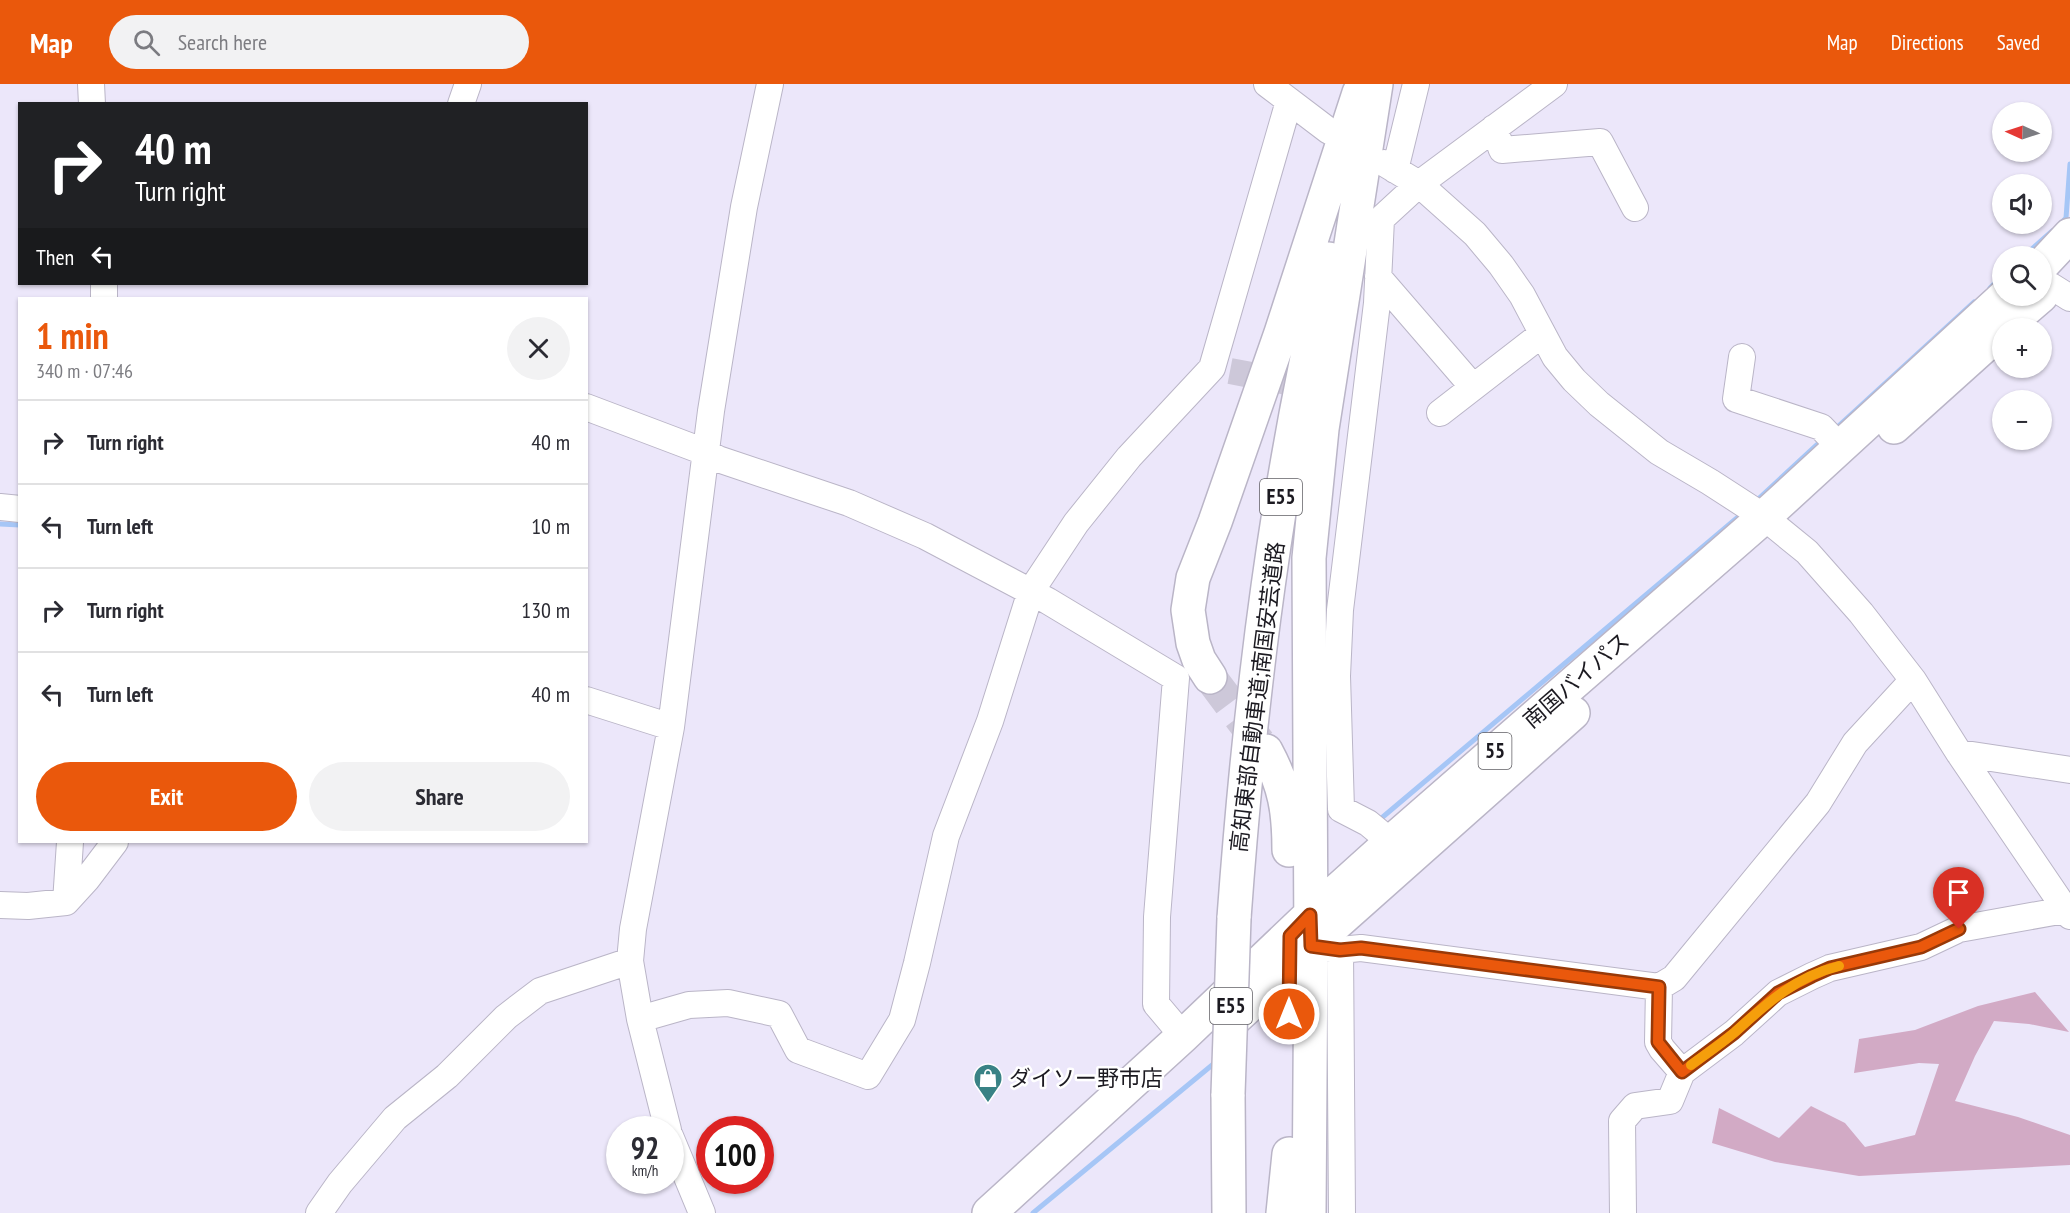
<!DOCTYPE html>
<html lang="en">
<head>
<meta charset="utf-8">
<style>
  body { margin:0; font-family:"PT Sans Narrow","Noto Sans JP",sans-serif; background:#f2f2f3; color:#2b2b33; height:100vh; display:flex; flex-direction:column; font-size:22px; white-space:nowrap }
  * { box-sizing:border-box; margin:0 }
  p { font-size:20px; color:#7c7c81 }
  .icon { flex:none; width:33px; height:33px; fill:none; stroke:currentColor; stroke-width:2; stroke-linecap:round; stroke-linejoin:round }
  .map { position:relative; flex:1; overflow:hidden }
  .panel { position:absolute; left:18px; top:213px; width:570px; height:546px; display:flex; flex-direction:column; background:#fff; border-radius:0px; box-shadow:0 2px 4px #0004 }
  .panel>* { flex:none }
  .guide { position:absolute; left:18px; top:18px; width:570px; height:183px; border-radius:0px; box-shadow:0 2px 4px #0004; background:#202124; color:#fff; overflow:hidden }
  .needle { width:39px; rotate:273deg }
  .tools { position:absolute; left:1992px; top:18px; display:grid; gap:12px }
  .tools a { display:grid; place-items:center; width:60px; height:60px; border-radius:50%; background:#fff; box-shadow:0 2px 4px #0004; font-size:30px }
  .speed { position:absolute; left:606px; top:1032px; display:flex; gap:12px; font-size:30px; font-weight:700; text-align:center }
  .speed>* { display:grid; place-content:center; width:78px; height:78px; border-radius:50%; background:#fff; box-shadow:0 2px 4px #0004; line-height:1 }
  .speed small { font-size:15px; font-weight:400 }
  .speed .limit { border:9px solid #d22; background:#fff; color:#111 }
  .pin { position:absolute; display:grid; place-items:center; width:51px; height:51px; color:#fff; margin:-62px -26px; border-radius:50% 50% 50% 0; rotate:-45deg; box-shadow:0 0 6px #0007 }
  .pin .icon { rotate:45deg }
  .me { position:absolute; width:66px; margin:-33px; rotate:0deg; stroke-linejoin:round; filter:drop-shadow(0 0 4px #0008) }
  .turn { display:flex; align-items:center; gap:21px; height:126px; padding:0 18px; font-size:27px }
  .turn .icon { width:78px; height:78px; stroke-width:2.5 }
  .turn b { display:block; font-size:42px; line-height:51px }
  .then { display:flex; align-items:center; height:57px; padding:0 18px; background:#0003; gap:12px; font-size:22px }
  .round { display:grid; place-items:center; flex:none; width:63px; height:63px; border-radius:32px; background:#f2f2f3 }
  .head { display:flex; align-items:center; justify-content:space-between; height:102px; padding:0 18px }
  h1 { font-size:36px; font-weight:700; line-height:45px; color:#ea580c }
  .primary-button { display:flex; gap:12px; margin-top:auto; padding:12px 18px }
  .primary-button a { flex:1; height:69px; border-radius:36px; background:#ea580c; color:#fff; font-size:24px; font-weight:700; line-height:69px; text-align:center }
  .primary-button a+a { background:#f2f2f3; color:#2b2b33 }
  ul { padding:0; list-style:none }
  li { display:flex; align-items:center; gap:18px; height:84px; padding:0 18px; border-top:2px solid #e1e1e2 }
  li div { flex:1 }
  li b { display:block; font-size:22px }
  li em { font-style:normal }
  header { display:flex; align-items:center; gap:36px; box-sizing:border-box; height:84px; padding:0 30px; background:#ea580c; color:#fff }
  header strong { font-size:28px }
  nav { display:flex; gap:33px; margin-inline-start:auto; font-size:21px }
  .search { width:420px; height:54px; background:#f2f2f3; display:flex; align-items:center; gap:15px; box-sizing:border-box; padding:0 21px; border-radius:33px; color:#7c7c81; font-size:22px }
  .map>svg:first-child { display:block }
  .green { fill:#d2aac5 }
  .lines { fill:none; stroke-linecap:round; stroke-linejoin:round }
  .stream { stroke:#a6c6f6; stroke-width:5 }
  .minor-tunnel { stroke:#cdc8d9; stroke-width:26; stroke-dasharray:26 13; stroke-linecap:butt }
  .highway-tunnel { stroke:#cdc8d9; stroke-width:33; stroke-dasharray:33 16; stroke-linecap:butt }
  .minor-casing { stroke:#bab5c7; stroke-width:28 }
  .highway-casing { stroke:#bab5c7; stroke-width:36 }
  .minor { stroke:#fff; stroke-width:26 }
  .highway { stroke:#fff; stroke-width:33 }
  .highway-bridge-casing { stroke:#bab5c7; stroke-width:36; stroke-linecap:butt }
  .highway-bridge { stroke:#fff; stroke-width:33 }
  .route-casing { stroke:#983908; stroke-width:15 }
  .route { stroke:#ea580c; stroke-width:10 }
  .slow { stroke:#f59e0b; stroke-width:10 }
  .labels { text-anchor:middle; stroke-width:5; stroke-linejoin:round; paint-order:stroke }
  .shield { fill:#fff; stroke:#605f64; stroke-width:1.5 }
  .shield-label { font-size:21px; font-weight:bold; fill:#1c1a21 }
  .street-label { font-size:22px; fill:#1c1a21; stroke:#fff }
  .poi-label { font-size:22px; fill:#1c1a21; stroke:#fff; text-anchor:start }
</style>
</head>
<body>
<header>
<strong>Map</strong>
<div class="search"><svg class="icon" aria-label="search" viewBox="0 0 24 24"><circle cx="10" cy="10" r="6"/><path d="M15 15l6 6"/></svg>Search here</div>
<nav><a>Map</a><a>Directions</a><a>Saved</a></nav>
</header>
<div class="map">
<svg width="2070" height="1129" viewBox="0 0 2070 1129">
  <rect width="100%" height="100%" fill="#ece7fa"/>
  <path class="green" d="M2035,908L2069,948L2029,940L1994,937L1975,972L1955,1017L2018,1033L2070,1051V1081L1859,1092L1775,1078L1712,1059L1719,1024L1779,1054L1811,1022L1845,1039L1865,1063L1915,1051L1939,980L1919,979L1854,989L1859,955L1915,946L1978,922Z"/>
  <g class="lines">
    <path class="stream" d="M2061,139L2066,134L2070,80
      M2024,172L2052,147
      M1990,204L2002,192
      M1833,347L1974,218
      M1755,418L1823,355
      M0,440L20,441
      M1378,737L1744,428
      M1033,1129L1217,977"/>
    <path class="minor-tunnel" d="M1230,287L1319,304"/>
    <path class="highway-tunnel" d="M1210,593L1263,664"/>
    <g class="minor-casing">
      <path id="minor" d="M91,0L92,20
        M1267,0L1329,47
        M461,20L468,0
        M1494,44L1502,66L1600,58L1635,124
        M1384,79L1419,100L1475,150L1501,181L1522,211L1555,273L1574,296L1599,320L1659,368L1710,398L1764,433L1807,468L1861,529L1913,596L1959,669L2070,832
        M1395,86L1416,0
        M1378,193L1473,303
        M104,200V214
        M2051,202L2070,214
        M1742,273L1736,315L1821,343L1840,363
        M586,323L705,368L718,375L849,419L925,452L1048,517L1176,594L1157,833L1156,920L1183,952
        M1440,329L1542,250
        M0,423L20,425
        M586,616L671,643
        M1959,669L2070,686
        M1391,758L1368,739L1341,725L1337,592L1340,526L1377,219L1381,135L1419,100L1554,0
        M66,818L70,758
        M0,821L28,822L66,818L87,795L115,758
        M1323,864L1340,866L1342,1129
        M1340,866L1361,864L1659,903L1658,958L1662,965L1682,988
        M1659,903L1674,894L1818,719L1855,659L1913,596
        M640,935L689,921L728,919L779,930L798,966L868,992L902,936L917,879L946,752L990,637L1031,507L1076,439L1129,373L1212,284L1289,17
        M668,1046L640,935L630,877L633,845L671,643L711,327L744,123L770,0
        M670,1052L702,1129
        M319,1129L340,1099L395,1034L447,992L506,933L540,907L630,877
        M1623,1129L1622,1037L1635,1022L1670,1017L1682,988L1734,949L1778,909L1812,892L1830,884L1921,863L1959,845L2065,826"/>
    </g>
    <g class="highway-casing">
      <path id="highway" d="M2042,181L2070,151
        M2004,244L2041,212
        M1894,343L2002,246
        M1210,593L1199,576L1193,559L1188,526L1193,494L1215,438L1281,249L1359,9
        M1266,667C1285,702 1289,727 1289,766
        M1234,834C1250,612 1277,392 1329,175
        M1231,938L1289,885L1311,862L1573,629
        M1228,1010L1229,1129
        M989,1129L1183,952L1310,831L1391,758L1764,433L2005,212
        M1283,1129L1289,1070
        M1309,1129L1311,862L1309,474L1322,345L1376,0"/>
    </g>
    <use href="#minor" class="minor"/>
    <use href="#highway" class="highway"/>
    <g class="highway-bridge-casing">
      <path id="highway-bridge" d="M1228,1010L1234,834"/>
    </g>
    <use href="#highway-bridge" class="highway-bridge"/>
  </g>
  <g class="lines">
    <g class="route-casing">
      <path id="route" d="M1289,930L1290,852L1310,831L1311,862L1340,866L1361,864L1659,903L1658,958L1682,988L1734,949L1778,909L1812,892L1830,884L1921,863L1959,845"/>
    </g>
    <use href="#route" class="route"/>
    <path class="slow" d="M1691,981C1706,970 1721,960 1735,948C1767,919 1795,893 1839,882"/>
  </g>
  <defs>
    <g id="shop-pin" transform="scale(1.5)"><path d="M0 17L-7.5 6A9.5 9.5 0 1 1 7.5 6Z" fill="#398285" stroke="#fff"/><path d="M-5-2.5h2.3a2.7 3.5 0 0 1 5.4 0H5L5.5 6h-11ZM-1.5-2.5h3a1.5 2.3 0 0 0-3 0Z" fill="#fff"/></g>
  </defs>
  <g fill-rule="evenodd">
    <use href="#shop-pin" x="988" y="994"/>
  </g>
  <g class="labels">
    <g class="shield">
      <rect x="1260" y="395" width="42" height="36" rx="4.5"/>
      <rect x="1478.5" y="649" width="33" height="36" rx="4.5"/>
      <rect x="1210" y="904" width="42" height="36" rx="4.5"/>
    </g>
    <g class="shield-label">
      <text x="1281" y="420">E55</text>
      <text x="1495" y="674">55</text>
      <text x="1231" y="929">E55</text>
    </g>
    <g class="street-label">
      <text transform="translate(1576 596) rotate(-41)" y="8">南国バイパス</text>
      <text transform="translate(1257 613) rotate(-83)" y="8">高知東部自動車道;南国安芸道路</text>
    </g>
    <g class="poi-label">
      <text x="1009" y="1002">ダイソー野市店</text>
    </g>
  </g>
</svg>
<div class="tools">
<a><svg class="needle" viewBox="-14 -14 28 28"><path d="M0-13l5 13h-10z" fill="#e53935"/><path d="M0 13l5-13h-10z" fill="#7c7c81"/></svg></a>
<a><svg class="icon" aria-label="sound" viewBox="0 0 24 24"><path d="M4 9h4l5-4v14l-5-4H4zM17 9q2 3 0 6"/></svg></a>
<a><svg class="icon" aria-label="search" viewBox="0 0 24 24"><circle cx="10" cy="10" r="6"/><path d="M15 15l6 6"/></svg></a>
<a>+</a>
<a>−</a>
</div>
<div class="speed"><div>92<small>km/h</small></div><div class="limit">100</div></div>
<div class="pin" style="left:1959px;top:845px;background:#d93025"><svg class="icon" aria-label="arrive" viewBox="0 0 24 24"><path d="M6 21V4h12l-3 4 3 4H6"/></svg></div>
<svg class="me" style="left:1289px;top:930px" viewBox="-20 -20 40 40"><circle r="17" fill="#ea580c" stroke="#fff" stroke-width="3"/><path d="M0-11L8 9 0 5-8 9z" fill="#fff"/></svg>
<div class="guide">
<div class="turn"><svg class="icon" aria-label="right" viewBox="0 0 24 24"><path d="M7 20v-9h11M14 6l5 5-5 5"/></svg><div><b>40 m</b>Turn right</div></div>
<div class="then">Then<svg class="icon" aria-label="left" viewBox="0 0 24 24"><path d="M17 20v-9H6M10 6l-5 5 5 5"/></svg></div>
</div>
<section class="panel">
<div class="head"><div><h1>1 min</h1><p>340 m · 07:46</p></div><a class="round"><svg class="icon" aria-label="close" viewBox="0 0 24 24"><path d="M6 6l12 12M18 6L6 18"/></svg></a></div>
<ul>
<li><svg class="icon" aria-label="right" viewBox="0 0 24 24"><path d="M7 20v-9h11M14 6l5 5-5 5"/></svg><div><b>Turn right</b></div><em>40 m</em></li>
<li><svg class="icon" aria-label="left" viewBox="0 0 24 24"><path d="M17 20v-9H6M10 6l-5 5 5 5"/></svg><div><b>Turn left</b></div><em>10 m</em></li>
<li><svg class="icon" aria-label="right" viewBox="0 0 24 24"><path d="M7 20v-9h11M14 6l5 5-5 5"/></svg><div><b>Turn right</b></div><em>130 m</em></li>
<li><svg class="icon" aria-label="left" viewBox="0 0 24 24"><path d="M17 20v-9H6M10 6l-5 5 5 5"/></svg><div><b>Turn left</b></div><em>40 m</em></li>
</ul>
<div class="primary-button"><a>Exit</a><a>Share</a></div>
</section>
</div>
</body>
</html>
